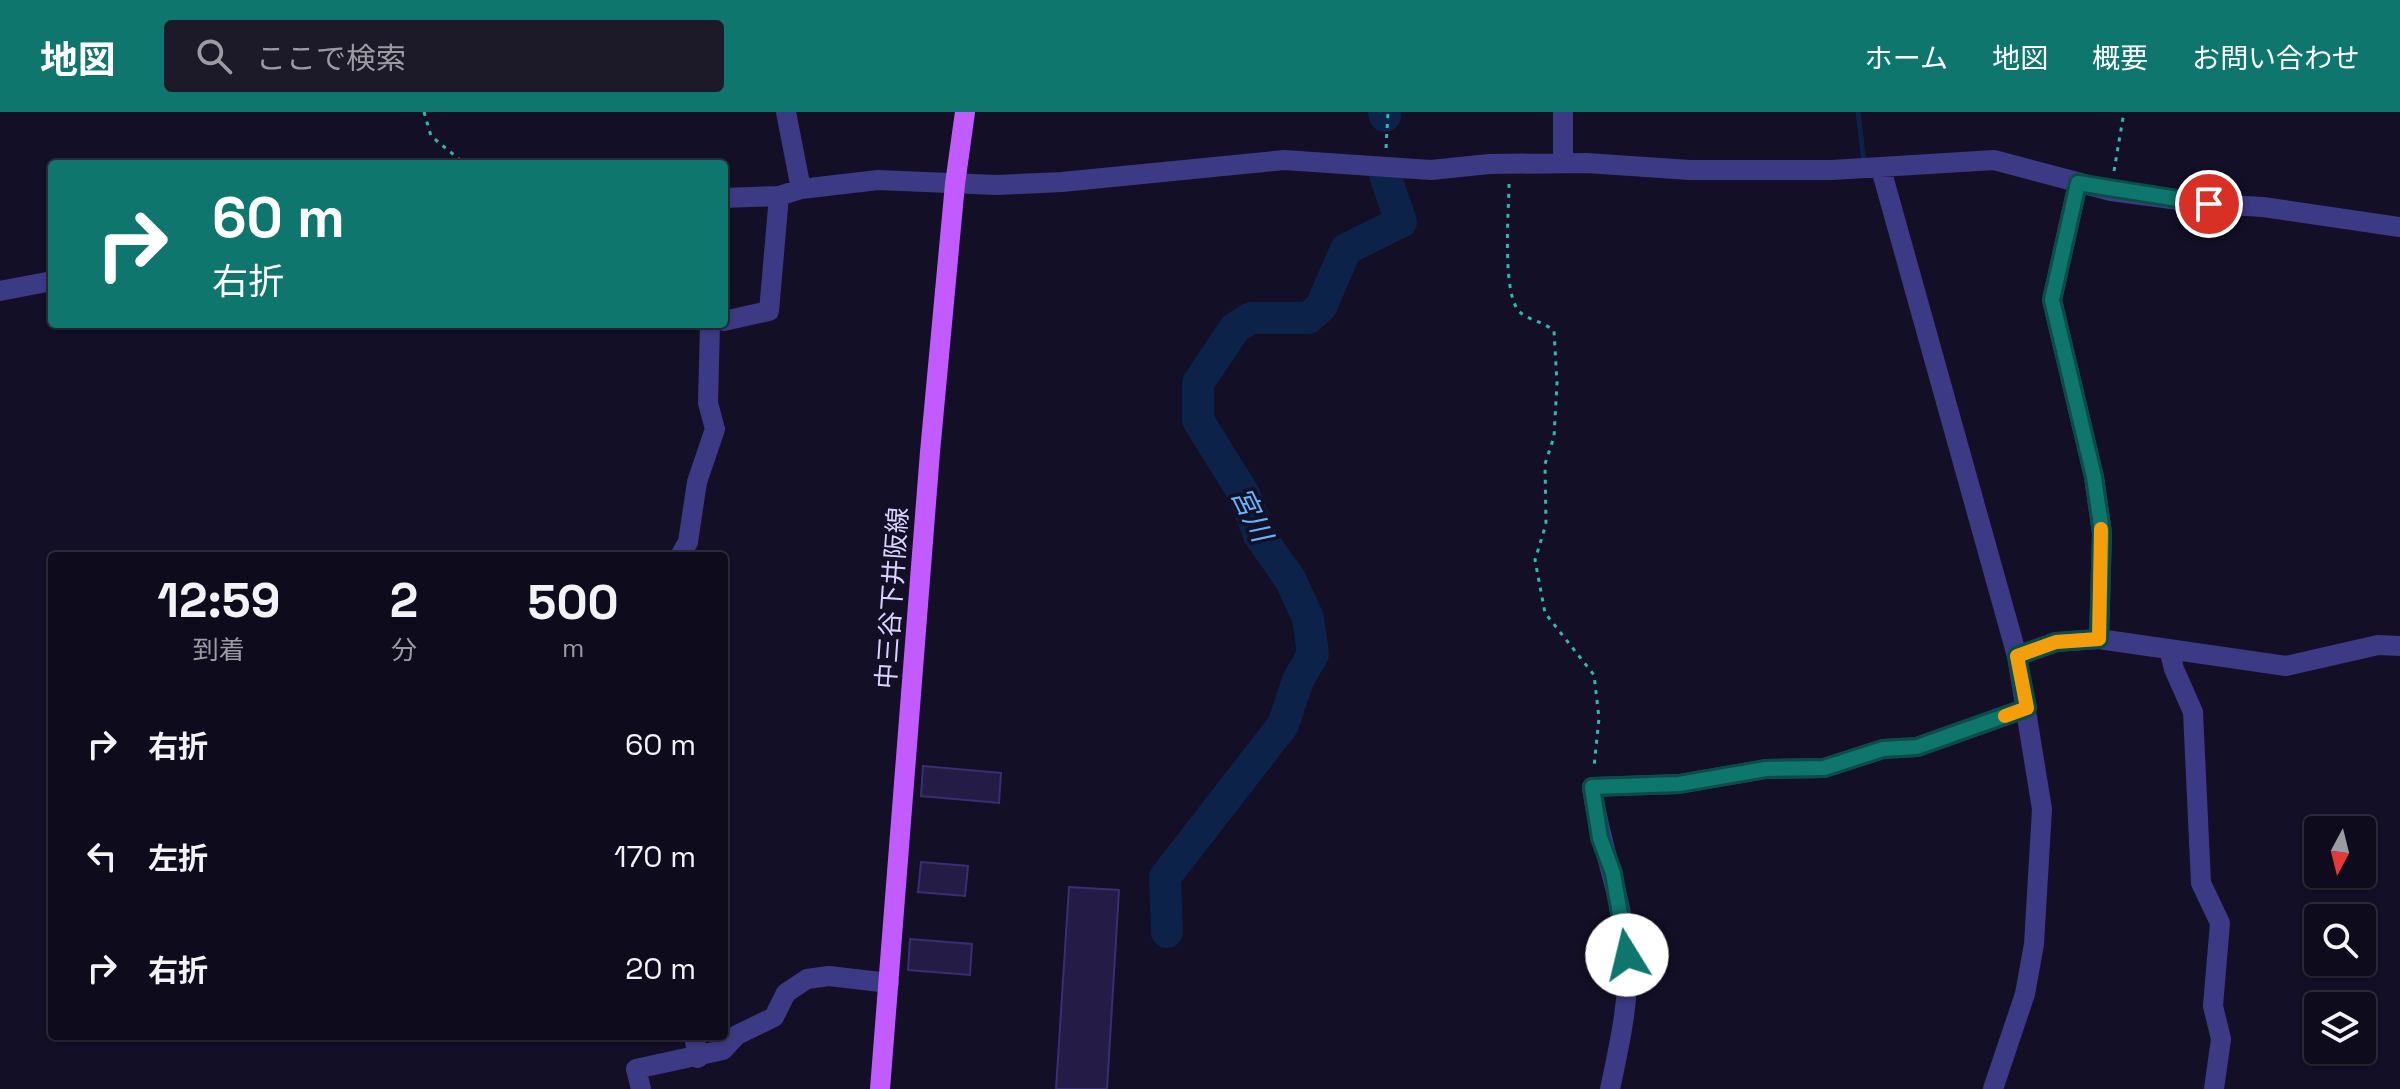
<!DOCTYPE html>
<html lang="ja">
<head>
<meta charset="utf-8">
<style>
  body { margin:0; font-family:"Space Grotesk","Noto Sans JP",sans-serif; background:#1c1929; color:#f1f3f6; height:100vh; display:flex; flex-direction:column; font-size:30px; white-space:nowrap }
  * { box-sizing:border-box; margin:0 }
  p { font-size:26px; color:#9b9ba3 }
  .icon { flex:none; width:44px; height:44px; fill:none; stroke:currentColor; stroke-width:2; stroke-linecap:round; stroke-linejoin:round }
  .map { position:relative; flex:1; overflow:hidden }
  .details { position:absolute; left:48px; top:440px; width:680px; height:488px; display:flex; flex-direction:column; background:#0e0b1c; border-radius:8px; box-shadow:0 2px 6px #0004,0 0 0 2px #2e2b3b }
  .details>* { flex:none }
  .hud { position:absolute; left:48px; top:48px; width:680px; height:168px; border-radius:8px; box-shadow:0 2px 6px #0004,0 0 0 2px #2e2b3b; background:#0f766e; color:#fff; overflow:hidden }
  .needle { width:52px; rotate:187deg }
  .controls { position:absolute; left:2304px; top:704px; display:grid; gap:16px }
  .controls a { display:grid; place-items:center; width:72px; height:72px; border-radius:8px; background:#0e0b1c; box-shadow:0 2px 6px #0004,0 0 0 2px #2e2b3b; font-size:40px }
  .pin { position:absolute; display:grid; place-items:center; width:68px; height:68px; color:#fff; margin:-34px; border:4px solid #fff; border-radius:50%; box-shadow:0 2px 8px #0007 }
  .me { position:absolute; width:88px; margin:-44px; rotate:351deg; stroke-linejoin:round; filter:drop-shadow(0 0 6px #0008) }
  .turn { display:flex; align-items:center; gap:28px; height:168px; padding:0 32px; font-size:36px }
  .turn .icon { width:104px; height:104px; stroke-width:2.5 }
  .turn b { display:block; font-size:56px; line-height:68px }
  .eta { display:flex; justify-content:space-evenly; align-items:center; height:136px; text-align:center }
  .eta b { font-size:48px; font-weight:700; line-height:56px }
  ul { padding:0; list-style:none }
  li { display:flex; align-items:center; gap:24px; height:112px; padding:0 32px }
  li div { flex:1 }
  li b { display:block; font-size:30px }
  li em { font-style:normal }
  header { display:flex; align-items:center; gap:48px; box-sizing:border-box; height:112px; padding:0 40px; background:#0f766e; color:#fff }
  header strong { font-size:38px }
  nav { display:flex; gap:44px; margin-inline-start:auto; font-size:28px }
  .search { width:560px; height:72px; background:#1c1929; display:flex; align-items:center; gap:20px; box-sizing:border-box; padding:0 28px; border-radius:8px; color:#9b9ba3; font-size:30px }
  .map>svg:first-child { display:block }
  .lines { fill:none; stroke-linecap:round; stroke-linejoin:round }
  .stream { stroke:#0c2248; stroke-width:5 }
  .river { stroke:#0c2248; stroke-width:32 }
  .building { fill:#241b47; stroke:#3b2d73; stroke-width:2 }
  .path { stroke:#2fb8b0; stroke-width:3; stroke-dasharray:4 6; stroke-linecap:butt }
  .minor { stroke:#3d3a85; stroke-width:20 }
  .major { stroke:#c25bff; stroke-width:20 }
  .route-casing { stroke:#0a4d48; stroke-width:20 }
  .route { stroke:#0f766e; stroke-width:14 }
  .slow { stroke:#f59e0b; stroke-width:14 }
  .labels { text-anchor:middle; stroke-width:7; stroke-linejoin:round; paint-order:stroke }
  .street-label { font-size:26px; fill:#d9d4ff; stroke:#130f26 }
  .water-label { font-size:28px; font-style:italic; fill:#62b6ff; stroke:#130f26 }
</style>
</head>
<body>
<header>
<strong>地図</strong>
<div class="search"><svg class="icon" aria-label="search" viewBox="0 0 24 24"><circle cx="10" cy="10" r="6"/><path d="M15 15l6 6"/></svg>ここで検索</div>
<nav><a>ホーム</a><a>地図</a><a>概要</a><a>お問い合わせ</a></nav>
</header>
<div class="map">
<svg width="2400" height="977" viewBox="0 0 2400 977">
  <rect width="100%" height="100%" fill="#130f26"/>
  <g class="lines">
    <path class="stream" d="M1858,0L1864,51"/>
    <path class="river" d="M1384,0L1385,4
      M1167,820L1165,765L1283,613L1298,568L1313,542L1308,506L1290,467L1259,423L1245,384L1198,308V271L1235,216L1251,206H1308L1321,195L1346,137L1401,110L1385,63"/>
  </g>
  <path class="building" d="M923,654L1001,661L999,691L921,684Z
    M921,750L968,754L965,784L918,780Z
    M1069,775L1119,778L1107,977H1056Z
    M910,827L972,832L970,863L908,858Z"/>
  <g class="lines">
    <path class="path" d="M424,0L431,24L465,52
      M1386,36L1388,0
      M2114,59L2124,0
      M1509,72C1509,97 1501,186 1521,201C1531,209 1544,210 1554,219L1557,271L1554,325L1545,352L1546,412L1535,448L1545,501L1594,563L1599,606L1594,655"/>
    <path class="minor" d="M786,0L801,77
      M1563,51V0
      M1881,57L2017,544L2042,697L2034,832L2025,882L1993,977
      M2078,71L2052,188L2094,365L2102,421L2099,527
      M724,86L779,84L801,77L878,68L997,73L1062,70L1284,48L1431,58L1489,52L1586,51L1690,58H1832L1994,48L2111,79L2209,92L2263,95L2400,115
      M0,179L52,169
      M724,209L769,199L779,84
      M680,444L688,430L697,370L715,317L708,291L710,212
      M2169,537L2174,557L2193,600L2201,771L2220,811L2213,894L2221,927L2214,977
      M2017,544L2056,530L2099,527L2286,554L2378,533L2400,534
      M694,924L698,946
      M641,977L636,957L723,938L737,923L774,905L786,881L807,867L829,864L889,871
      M1610,977C1619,935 1630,887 1627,843C1623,785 1599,732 1592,675L1679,672L1766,657L1824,656L1883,637L1917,635L2027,596"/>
    <path class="major" d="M880,977L930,340L955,72L965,0"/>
  </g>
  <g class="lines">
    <g class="route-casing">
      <path id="route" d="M1627,843L1613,761L1600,726L1592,675L1679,672L1766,657L1824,656L1883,637L1917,635L2027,596L2017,544L2056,530L2099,527L2102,421L2094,365L2052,188L2078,71L2209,92"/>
    </g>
    <use href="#route" class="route"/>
    <path class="slow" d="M2005,604L2027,596L2017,544L2056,530L2099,527L2101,417"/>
  </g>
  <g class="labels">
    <g class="street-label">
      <text transform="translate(892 486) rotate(-86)" y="9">中三谷下井阪線</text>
    </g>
    <g class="water-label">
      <text transform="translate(1252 402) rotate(64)" y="10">宮川</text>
    </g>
  </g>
</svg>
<div class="controls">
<a><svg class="needle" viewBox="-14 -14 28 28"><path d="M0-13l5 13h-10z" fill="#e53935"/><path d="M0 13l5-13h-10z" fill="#9b9ba3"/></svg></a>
<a><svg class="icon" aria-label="search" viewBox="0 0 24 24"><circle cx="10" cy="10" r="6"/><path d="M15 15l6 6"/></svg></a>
<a><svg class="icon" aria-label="layers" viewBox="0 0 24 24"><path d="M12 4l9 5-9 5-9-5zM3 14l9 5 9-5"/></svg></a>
</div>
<div class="pin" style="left:2209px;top:92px;background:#d93025"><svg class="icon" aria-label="arrive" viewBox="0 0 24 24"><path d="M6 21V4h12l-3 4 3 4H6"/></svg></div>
<svg class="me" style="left:1627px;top:843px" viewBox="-20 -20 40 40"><circle r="19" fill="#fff"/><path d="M0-13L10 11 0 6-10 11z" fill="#0f766e"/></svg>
<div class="hud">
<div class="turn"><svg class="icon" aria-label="right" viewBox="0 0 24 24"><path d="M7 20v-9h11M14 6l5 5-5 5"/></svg><div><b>60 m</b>右折</div></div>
</div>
<section class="details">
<div class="eta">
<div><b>12:59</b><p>到着</p></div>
<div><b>2</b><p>分</p></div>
<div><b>500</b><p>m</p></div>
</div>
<ul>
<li><svg class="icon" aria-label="right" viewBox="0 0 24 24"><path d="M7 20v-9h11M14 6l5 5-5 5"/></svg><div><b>右折</b></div><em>60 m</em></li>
<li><svg class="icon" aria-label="left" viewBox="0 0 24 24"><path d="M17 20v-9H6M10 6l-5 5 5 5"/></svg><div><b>左折</b></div><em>170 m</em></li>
<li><svg class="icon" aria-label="right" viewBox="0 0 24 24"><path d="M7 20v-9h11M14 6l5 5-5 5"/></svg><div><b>右折</b></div><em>20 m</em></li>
</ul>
</section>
</div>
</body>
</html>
